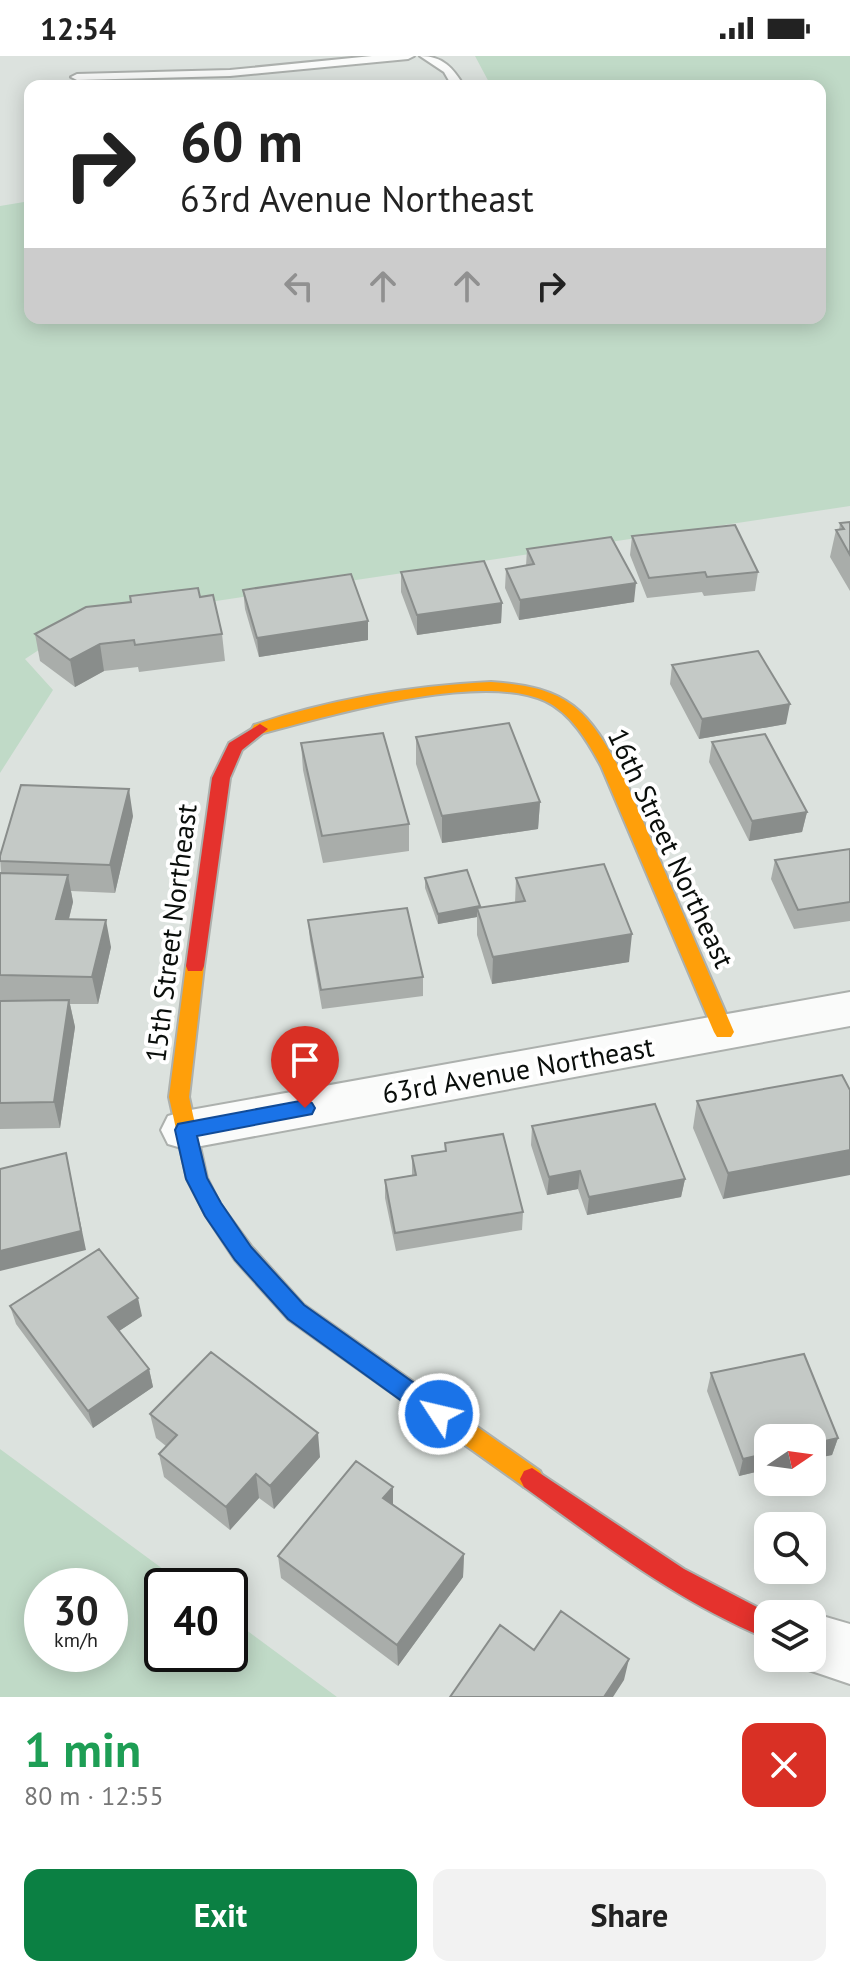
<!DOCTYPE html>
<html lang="en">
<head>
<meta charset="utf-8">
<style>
  body { margin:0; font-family:"PT Sans",sans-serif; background:#f2f2f2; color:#222; height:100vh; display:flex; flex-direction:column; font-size:30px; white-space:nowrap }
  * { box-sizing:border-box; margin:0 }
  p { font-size:26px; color:#767676 }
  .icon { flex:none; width:44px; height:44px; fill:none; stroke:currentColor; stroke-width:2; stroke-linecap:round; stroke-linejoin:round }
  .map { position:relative; height:1641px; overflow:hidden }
  .side { display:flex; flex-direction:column; background:#fff; flex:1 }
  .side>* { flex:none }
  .top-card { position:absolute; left:24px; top:24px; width:802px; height:244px; border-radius:16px; box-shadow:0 4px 20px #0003; background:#fff; color:#222; overflow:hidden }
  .needle { width:52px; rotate:77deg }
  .tools { position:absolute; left:754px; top:1368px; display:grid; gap:16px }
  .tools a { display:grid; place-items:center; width:72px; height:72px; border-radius:16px; background:#fff; box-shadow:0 4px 20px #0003; font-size:40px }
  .speed { position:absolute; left:24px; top:1512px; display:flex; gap:16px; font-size:40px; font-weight:700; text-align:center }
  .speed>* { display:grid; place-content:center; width:104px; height:104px; border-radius:50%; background:#fff; box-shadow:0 4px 20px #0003; line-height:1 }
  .speed small { font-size:20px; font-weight:400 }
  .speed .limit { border:4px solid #111; border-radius:12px; background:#fff; color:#111 }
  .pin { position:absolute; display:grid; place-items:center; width:68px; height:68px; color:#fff; margin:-82px -34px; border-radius:50% 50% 50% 0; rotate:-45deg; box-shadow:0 0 8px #0007 }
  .pin .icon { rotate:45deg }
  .me { position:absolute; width:88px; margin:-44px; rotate:305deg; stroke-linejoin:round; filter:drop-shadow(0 0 6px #0008) }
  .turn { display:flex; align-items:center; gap:28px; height:168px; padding:0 24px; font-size:36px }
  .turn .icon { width:104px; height:104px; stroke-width:2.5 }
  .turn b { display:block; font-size:56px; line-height:68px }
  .lanes { display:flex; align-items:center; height:76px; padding:0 24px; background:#0003; justify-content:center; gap:40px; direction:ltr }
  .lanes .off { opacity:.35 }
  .round { display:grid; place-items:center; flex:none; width:84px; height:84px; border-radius:16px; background:#f2f2f2 }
  .head { display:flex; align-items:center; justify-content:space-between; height:136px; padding:0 24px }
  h1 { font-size:48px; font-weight:600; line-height:60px; color:#1e9e55 }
  .cta { display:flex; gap:16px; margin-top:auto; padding:16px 24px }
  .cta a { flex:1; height:92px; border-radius:16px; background:#0b8043; color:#fff; font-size:32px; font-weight:600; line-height:92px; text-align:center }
  .cta a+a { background:#f2f2f2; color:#222 }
  .status { display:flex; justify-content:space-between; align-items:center; height:56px; padding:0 40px; background:#fff; direction:ltr }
  .status svg { height:22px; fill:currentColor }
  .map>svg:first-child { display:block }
  .green { fill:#c0dac7; fill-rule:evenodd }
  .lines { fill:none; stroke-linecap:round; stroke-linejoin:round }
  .lane-casing { stroke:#acb0ad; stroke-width:4 }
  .street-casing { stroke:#acb0ad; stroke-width:4 }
  .slow-casing { stroke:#acb0ad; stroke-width:4 }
  .jam-casing { stroke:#acb0ad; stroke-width:4 }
  .lane { fill:#fafbfa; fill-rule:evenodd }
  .street { fill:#fafbfa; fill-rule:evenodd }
  .slow { fill:#ff9f0a; fill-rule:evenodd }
  .jam { fill:#e5322d; fill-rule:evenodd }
  .wall { fill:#a9adaa }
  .shaded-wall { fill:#898d8b }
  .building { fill:#c4c9c6; stroke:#898d8b; stroke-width:2 }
  .route { fill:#1a73e8; stroke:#114b97; stroke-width:2 }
  .labels { text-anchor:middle; stroke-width:8; stroke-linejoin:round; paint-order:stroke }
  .street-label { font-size:28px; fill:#0a0e0b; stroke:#fff }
</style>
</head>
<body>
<div class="status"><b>12:54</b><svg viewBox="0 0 49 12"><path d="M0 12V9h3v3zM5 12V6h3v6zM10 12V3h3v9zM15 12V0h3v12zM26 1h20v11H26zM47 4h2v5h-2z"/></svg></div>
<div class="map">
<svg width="850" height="1641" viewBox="0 0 850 1641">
  <rect width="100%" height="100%" fill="#dce2de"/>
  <path class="green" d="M475,0H850V450L83,565L25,603L53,634L0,717V150L30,145V262H820V30H491Z
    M0,1393L186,1530H162V1598H230V1562L337,1641H0ZM42,1530H110V1598H42Z"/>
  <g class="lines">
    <g class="lane-casing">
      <path id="lane" d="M372,0H414L408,3L230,20L77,24L71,21L77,18L230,14Z
        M420,0C443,0 453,12 464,30H452L444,16Z"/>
    </g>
    <g class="street-casing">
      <path id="street" d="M850,936V970L185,1093L168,1088L161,1074L168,1060L185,1055Z
        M812,1557L850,1568V1628L791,1608L789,1602H812Z"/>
    </g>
    <g class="slow-casing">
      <path id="slow" d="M491,626C569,631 588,653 624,721L734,976L731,981H717L714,976L601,710C588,686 571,657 545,645C480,615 328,660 260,678L252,673L254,669C331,643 410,630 491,626Z
        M195,903L202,905L204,910L189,1041L207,1122L220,1148L251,1190L304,1249L540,1415L544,1423L540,1431L532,1434L524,1431L288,1263L235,1204L206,1160L187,1123L169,1041L186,910L188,905Z"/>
    </g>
    <g class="jam-casing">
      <path id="jam" d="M260,668L268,673L242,694L230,722L204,910L202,915H188L186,910L212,722L229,687Z
        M532,1412L684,1513L770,1558L768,1583C678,1546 602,1487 524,1431L520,1423L524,1415Z"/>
    </g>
    <use href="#lane" class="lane"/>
    <use href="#street" class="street"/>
    <use href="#slow" class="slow"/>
    <use href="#jam" class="jam"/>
  </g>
  <path class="wall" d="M850,466V535L830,501L836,474H839L840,467Z
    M632,480L758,516L755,535L704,540L702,536L647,542L630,499Z
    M527,493L634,546L519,564L505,532L506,513L526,510Z
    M401,516L502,547L501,567L417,579L401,536Z
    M243,534L368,565V584L259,601L245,553Z
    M200,541L222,578L225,605L139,616L138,611L104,615L75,631L40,605L35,578Z
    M672,609L786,668L699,683L670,628Z
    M416,681L540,746L538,773L442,787L416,708Z
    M712,686L807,756L802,776L749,785L709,706Z
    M301,687L409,768V795L323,807L303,714Z
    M133,760L115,837L71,835L73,846L69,863L111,891L98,948H70L75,971L60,1072L0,1073V817H1L0,800Z
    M850,793V865L794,873L771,823L775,804Z
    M425,822L480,852L515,847L516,822L629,906L492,928L477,879V861L438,868L425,832Z
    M308,864L423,921V940L322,953L310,884Z
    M842,1019L723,1143L693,1072L697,1045Z
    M532,1070L685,1123L681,1141L587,1159L578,1133L547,1139L531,1089Z
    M445,1087L523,1156L522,1174L396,1195L385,1142V1124L412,1119V1100L445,1096Z
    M10,1250L142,1260L119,1275L149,1313L153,1331L93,1372L16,1268Z
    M711,1317L838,1382L832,1399L812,1403V1382H768V1413L739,1420L707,1335Z
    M150,1358L320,1401L274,1453L259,1442L230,1474L164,1421L159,1398L166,1390L156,1382Z
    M393,1431V1449L464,1498L463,1521L398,1610L281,1522L278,1500Z"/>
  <path class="shaded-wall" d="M636,527L634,546L519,564L520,544Z
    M502,547L501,567L417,579V559Z
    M368,565V584L259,601L257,582Z
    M100,588L104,615L75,631L70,604Z
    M790,648L786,668L699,683L702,663Z
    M129,733L133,760L115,837L110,809Z
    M540,746L538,773L442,787V760Z
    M807,756L802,776L749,785L752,765Z
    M68,819L73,846L62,890L56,863Z
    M480,850V859L477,852V861L438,868V858Z
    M106,864L111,891L98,948L92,921Z
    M632,878L629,906L492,928L493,901Z
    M69,944L75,971L60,1072L54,1046Z
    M850,1094V1119L723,1143L728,1117Z
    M66,1097L86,1194L0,1215V1195Z
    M580,1115L578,1133L547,1139L549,1121Z
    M685,1123L681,1141L587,1159L589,1141Z
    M138,1242L142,1260L113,1279L108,1261Z
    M149,1313L153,1331L93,1372L88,1355Z
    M318,1377L320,1401L274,1453L270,1430Z
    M838,1382L832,1399L812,1403V1388Z
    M768,1397V1413L739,1420L743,1403Z
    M256,1418L259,1442L230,1474L226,1451Z
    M393,1431V1454L383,1442Z
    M464,1498L463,1521L398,1610L397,1589Z
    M629,1603L624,1624L613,1641H604Z"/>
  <path class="building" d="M850,466V499L836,474L844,473L840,467Z
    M735,469L758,516L707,521L705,516L649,522L632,480Z
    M611,481L636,527L520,544L506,513L534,508L527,493Z
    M484,505L502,547L417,559L401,516Z
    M351,518L368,565L257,582L243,534Z
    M198,532L200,541L213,539L222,578L135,589L134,584L100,588L70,604L35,578L86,551L131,546L130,540Z
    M758,595L790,648L702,663L672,609Z
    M509,667L540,746L442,760L416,681Z
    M383,677L409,768L322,780L301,687Z
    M765,678L807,756L752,765L712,686Z
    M21,729L129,733L110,809L0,805V800Z
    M850,793V846L798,854L775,804Z
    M604,808L632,878L493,901L477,852L525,845L516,822Z
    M467,814L480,850L438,858L425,822Z
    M0,817L68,819L56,863L106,864L92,921L0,919Z
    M407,852L423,921L321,934L308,864Z
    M69,944L54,1046L0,1047V945Z
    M842,1019L850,1034V1094L728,1117L697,1045Z
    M655,1048L685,1123L589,1141L580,1115L549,1121L532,1070Z
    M503,1078L523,1156L395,1177L385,1124L416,1119L412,1100L446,1095L445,1087Z
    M66,1097L81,1175L0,1195V1113Z
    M99,1193L138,1242L108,1261L149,1313L88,1355L10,1250Z
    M211,1296L318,1377L270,1430L256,1418L226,1451L159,1398L177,1379L150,1358Z
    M804,1298L838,1382L812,1388V1382H768V1397L743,1403L711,1317Z
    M356,1405L393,1431L383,1442L464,1498L397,1589L278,1500Z
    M561,1555L629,1603L604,1641H450L500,1569L534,1594Z"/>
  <path class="route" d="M305,1044L312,1047L315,1052L312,1058L197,1080L207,1122L221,1147L251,1191L304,1249L448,1351L451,1358L448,1366L439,1369L431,1366L288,1263L235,1204L205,1160L186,1123L175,1074L178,1068Z"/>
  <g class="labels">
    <g class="street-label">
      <text transform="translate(671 792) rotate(65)" y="10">16th Street Northeast</text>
      <text transform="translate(171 877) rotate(-83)" y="10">15th Street Northeast</text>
      <text transform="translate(518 1014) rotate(-10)" y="10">63rd Avenue Northeast</text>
    </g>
  </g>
</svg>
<div class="tools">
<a><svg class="needle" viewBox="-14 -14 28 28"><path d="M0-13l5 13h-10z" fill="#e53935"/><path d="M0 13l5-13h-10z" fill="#767676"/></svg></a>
<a><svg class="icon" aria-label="search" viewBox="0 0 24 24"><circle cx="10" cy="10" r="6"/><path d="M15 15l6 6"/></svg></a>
<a><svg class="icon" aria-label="layers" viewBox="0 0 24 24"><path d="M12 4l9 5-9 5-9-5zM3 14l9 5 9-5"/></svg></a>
</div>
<div class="speed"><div>30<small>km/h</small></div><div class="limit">40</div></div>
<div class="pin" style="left:305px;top:1052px;background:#d93025"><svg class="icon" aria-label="arrive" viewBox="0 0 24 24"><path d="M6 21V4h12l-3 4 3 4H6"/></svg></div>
<svg class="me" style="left:439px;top:1358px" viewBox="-20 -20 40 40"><circle r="17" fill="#1a73e8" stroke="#fff" stroke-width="3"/><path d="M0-11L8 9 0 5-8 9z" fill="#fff"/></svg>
<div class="top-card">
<div class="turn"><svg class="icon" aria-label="right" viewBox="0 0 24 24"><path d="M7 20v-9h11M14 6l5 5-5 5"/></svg><div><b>60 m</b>63rd Avenue Northeast</div></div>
<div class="lanes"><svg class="icon off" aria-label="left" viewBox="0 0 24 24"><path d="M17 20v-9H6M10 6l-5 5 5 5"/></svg><svg class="icon off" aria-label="ahead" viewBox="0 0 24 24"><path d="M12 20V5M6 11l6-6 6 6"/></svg><svg class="icon off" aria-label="ahead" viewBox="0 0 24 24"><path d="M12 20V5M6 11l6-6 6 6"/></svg><svg class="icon" aria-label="right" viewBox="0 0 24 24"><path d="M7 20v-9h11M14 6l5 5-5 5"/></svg></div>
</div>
</div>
<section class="side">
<div class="head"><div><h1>1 min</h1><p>80 m · 12:55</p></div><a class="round" style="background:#d93025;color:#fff"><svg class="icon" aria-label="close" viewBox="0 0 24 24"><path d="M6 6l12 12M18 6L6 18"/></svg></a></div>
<div class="cta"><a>Exit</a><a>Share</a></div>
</section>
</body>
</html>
